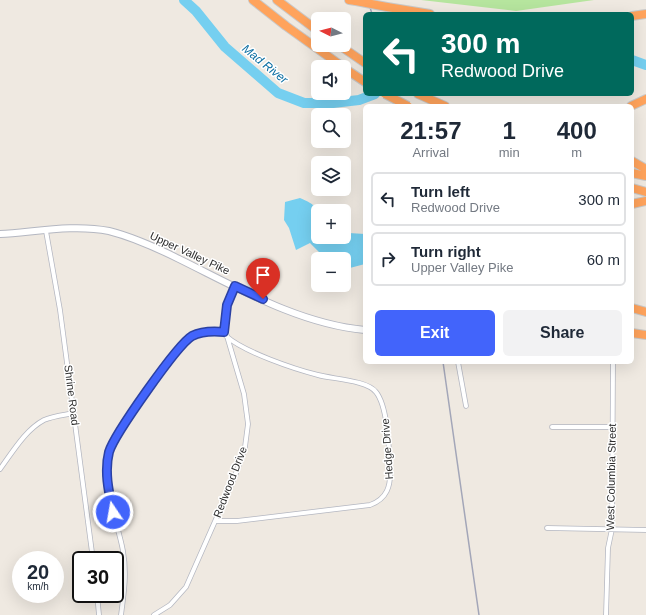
<!DOCTYPE html>
<html lang="en">
<head>
<meta charset="utf-8">
<style>
  body { margin:0; font-family:Arial,sans-serif; background:#f2f2f3; color:#1f2937; height:100vh; display:flex; flex-direction:column; font-size:15px; white-space:nowrap }
  * { box-sizing:border-box; margin:0 }
  p { font-size:13px; color:#747a83 }
  .icon { flex:none; width:22px; height:22px; fill:none; stroke:currentColor; stroke-width:2; stroke-linecap:round; stroke-linejoin:round }
  .map { position:relative; flex:1; overflow:hidden }
  .sheet { position:absolute; left:363px; top:104px; width:271px; height:260px; display:flex; flex-direction:column; background:#fff; border-radius:6px; box-shadow:0 4px 16px #0002 }
  .sheet>* { flex:none }
  .banner { position:absolute; left:363px; top:12px; width:271px; height:84px; border-radius:6px; box-shadow:0 4px 16px #0002; background:#00695c; color:#fff; overflow:hidden }
  .needle { width:26px; rotate:276deg }
  .tools { position:absolute; left:311px; top:12px; display:grid; gap:8px }
  .tools a { display:grid; place-items:center; width:40px; height:40px; border-radius:6px; background:#fff; box-shadow:0 4px 16px #0002; font-size:20px }
  .speed { position:absolute; left:12px; top:551px; display:flex; gap:8px; font-size:20px; font-weight:700; text-align:center }
  .speed>* { display:grid; place-content:center; width:52px; height:52px; border-radius:50%; background:#fff; box-shadow:0 4px 16px #0002; line-height:1 }
  .speed small { font-size:10px; font-weight:400 }
  .speed .limit { border:2px solid #111; border-radius:6px; background:#fff; color:#111 }
  .pin { position:absolute; display:grid; place-items:center; width:34px; height:34px; color:#fff; margin:-41px -17px; border-radius:50% 50% 50% 0; rotate:-45deg; box-shadow:0 0 4px #0007 }
  .pin .icon { rotate:45deg }
  .me { position:absolute; width:44px; margin:-22px; rotate:348deg; stroke-linejoin:round; filter:drop-shadow(0 0 3px #0008) }
  .turn { display:flex; align-items:center; gap:14px; height:84px; padding:0 12px; font-size:18px }
  .turn .icon { width:52px; height:52px; stroke-width:2.5 }
  .turn b { display:block; font-size:28px; line-height:34px }
  .eta { display:flex; justify-content:space-evenly; align-items:center; height:68px; text-align:center }
  .eta b { font-size:24px; font-weight:800; line-height:28px }
  .cta { display:flex; gap:8px; margin-top:auto; padding:8px 12px }
  .cta a { flex:1; height:46px; border-radius:6px; background:#4264fb; color:#fff; font-size:16px; font-weight:800; line-height:46px; text-align:center }
  .cta a+a { background:#f2f2f3; color:#1f2937 }
  ul { padding:0; list-style:none }
  li { display:flex; align-items:center; gap:12px; height:54px; margin:0 8px 6px; padding:0 4px; border:2px solid #e0e1e3; border-radius:6px }
  li div { flex:1 }
  li b { display:block; font-size:15px }
  li em { font-style:normal }
  .map>svg:first-child { display:block }
  .green { fill:#b6e59e }
  .water { fill:#75cff0 }
  .lines { fill:none; stroke-linecap:round; stroke-linejoin:round }
  .river { stroke:#75cff0; stroke-width:10 }
  .street-casing { stroke:#b4b7c1; stroke-width:5.5 }
  .secondary-casing { stroke:#b4b7c1; stroke-width:8 }
  .highway-casing { stroke:#c9c9c9; stroke-width:10 }
  .street { stroke:#fff; stroke-width:4 }
  .secondary { stroke:#fff; stroke-width:6 }
  .highway { stroke:#ffa35c; stroke-width:8 }
  .rail { stroke:#a3a6b8; stroke-width:1.5 }
  .highway-bridge-casing { stroke:#c9c9c9; stroke-width:10; stroke-linecap:butt }
  .highway-bridge { stroke:#ffa35c; stroke-width:8 }
  .route-casing { stroke:#2b41a3; stroke-width:10 }
  .route { stroke:#4264fb; stroke-width:7 }
  .labels { text-anchor:middle; stroke-width:3; stroke-linejoin:round; paint-order:stroke }
  .street-label { font-size:11px; fill:#2e2e2e; stroke:#fff }
  .water-label { font-size:12px; font-style:italic; fill:#0d6fa3; stroke:#fff }
</style>
</head>
<body>
<div class="map">
<svg width="646" height="615" viewBox="0 0 646 615">
  <rect width="100%" height="100%" fill="#efe9e1"/>
  <path class="green" d="M421,0H594L516,11Z"/>
  <path class="water" d="M300,198C324,208 318,213 318,237H344V224L349,233L365,234V264L346,269L344,259L323,256L310,243L296,250L289,228L284,220L285,202Z"/>
  <g class="lines">
    <path class="river" d="M184,0L196,11L225,47L278,93L304,103H333L359,100L375,94
      M632,60L646,65"/>
    <g class="street-casing">
      <path id="street" d="M46,231L60,310L93,560
        M458,362L466,406
        M552,427H612
        M0,469C12,453 25,430 44,420C53,416 64,415 74,413
        M216,521H237L370,505C387,499 391,486 390,469C389,449 388,407 376,392C367,380 332,379 318,375C294,369 244,352 226,336
        M547,528L646,530
        M97,594L99,615
        M121,615C124,593 127,573 123,551C118,523 105,497 107,468C108,459 110,450 114,442C124,422 175,346 192,336C201,331 214,331 224,332
        M154,615L170,605L186,587L235,476L245,447L248,424L244,394L224,326L227,305L235,286
        M606,615L608,548L612,529L613,362"/>
    </g>
    <g class="secondary-casing">
      <path id="secondary" d="M0,234C35,232 74,224 109,231C133,237 157,248 179,259C238,288 299,324 365,330"/>
    </g>
    <g class="highway-casing">
      <path id="highway" d="M253,0L286,26L343,67
        M277,0L318,31
        M349,0L356,1
        M387,7L430,14
        M632,16L646,14
        M339,45L365,63
        M344,68L365,82
        M418,94L445,106
        M631,106L646,99
        M632,161L646,169
        M632,173L646,176
        M632,188L646,192
        M632,204L646,201
        M632,308L646,312
        M632,333L646,335"/>
    </g>
    <use href="#street" class="street"/>
    <use href="#secondary" class="secondary"/>
    <use href="#highway" class="highway"/>
    <path class="rail" d="M368,0L372,14
      M395,94L398,106
      M443,362L479,615"/>
    <g class="highway-bridge-casing">
      <path id="highway-bridge" d="M356,1L387,7
        M385,94L408,106"/>
    </g>
    <use href="#highway-bridge" class="highway-bridge"/>
  </g>
  <g class="lines">
    <g class="route-casing">
      <path id="route" d="M113,512C109,493 104,472 109,452C114,435 177,345 192,336C202,331 214,331 224,332L227,305L235,286L263,299"/>
    </g>
    <use href="#route" class="route"/>
  </g>
  <g class="labels">
    <g class="street-label">
      <text transform="translate(190 253) rotate(25)" y="4">Upper Valley Pike</text>
      <text transform="translate(72 395) rotate(83)" y="4">Shrine Road</text>
      <text transform="translate(387 449) rotate(-94)" y="4">Hedge Drive</text>
      <text transform="translate(611 477) rotate(-89)" y="4">West Columbia Street</text>
      <text transform="translate(230 482) rotate(-69)" y="4">Redwood Drive</text>
    </g>
    <g class="water-label">
      <text transform="translate(265 64) rotate(39)" y="4">Mad River</text>
    </g>
  </g>
</svg>
<div class="tools">
<a><svg class="needle" viewBox="-14 -14 28 28"><path d="M0-13l5 13h-10z" fill="#e53935"/><path d="M0 13l5-13h-10z" fill="#747a83"/></svg></a>
<a><svg class="icon" aria-label="sound" viewBox="0 0 24 24"><path d="M4 9h4l5-4v14l-5-4H4zM17 9q2 3 0 6"/></svg></a>
<a><svg class="icon" aria-label="search" viewBox="0 0 24 24"><circle cx="10" cy="10" r="6"/><path d="M15 15l6 6"/></svg></a>
<a><svg class="icon" aria-label="layers" viewBox="0 0 24 24"><path d="M12 4l9 5-9 5-9-5zM3 14l9 5 9-5"/></svg></a>
<a>+</a>
<a>−</a>
</div>
<div class="speed"><div>20<small>km/h</small></div><div class="limit">30</div></div>
<div class="pin" style="left:263px;top:299px;background:#d93025"><svg class="icon" aria-label="arrive" viewBox="0 0 24 24"><path d="M6 21V4h12l-3 4 3 4H6"/></svg></div>
<svg class="me" style="left:113px;top:512px" viewBox="-20 -20 40 40"><circle r="17" fill="#4264fb" stroke="#fff" stroke-width="3"/><path d="M0-11L8 9 0 5-8 9z" fill="#fff"/></svg>
<div class="banner">
<div class="turn"><svg class="icon" aria-label="left" viewBox="0 0 24 24"><path d="M17 20v-9H6M10 6l-5 5 5 5"/></svg><div><b>300 m</b>Redwood Drive</div></div>
</div>
<section class="sheet">
<div class="eta">
<div><b>21:57</b><p>Arrival</p></div>
<div><b>1</b><p>min</p></div>
<div><b>400</b><p>m</p></div>
</div>
<ul>
<li><svg class="icon" aria-label="left" viewBox="0 0 24 24"><path d="M17 20v-9H6M10 6l-5 5 5 5"/></svg><div><b>Turn left</b><p>Redwood Drive</p></div><em>300 m</em></li>
<li><svg class="icon" aria-label="right" viewBox="0 0 24 24"><path d="M7 20v-9h11M14 6l5 5-5 5"/></svg><div><b>Turn right</b><p>Upper Valley Pike</p></div><em>60 m</em></li>
</ul>
<div class="cta"><a>Exit</a><a>Share</a></div>
</section>
</div>
</body>
</html>
